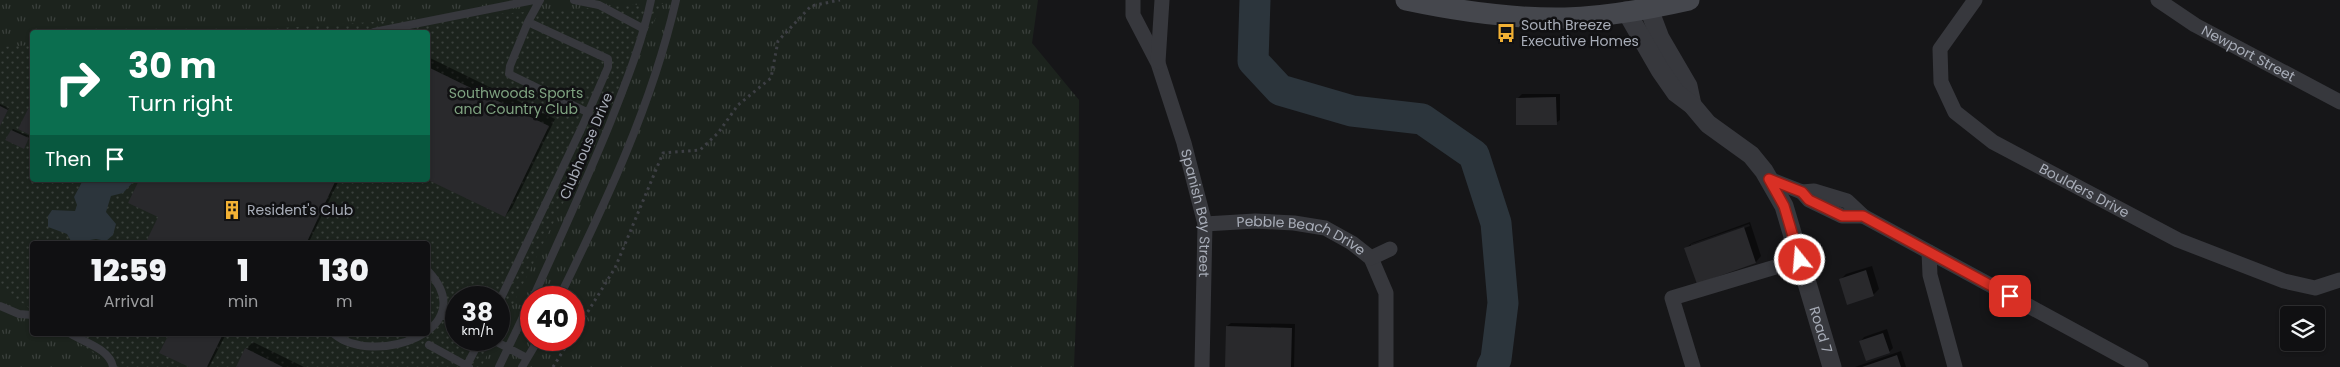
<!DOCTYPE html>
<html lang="en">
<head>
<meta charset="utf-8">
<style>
  body { margin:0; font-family:Poppins,sans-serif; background:#1e1e20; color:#f1f3f6; height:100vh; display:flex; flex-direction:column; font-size:19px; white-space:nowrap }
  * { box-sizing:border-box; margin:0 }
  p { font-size:16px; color:#9c9d9f }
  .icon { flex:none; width:28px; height:28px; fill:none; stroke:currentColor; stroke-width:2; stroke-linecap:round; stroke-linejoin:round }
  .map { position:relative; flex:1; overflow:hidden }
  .panel { position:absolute; left:30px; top:241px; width:400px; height:95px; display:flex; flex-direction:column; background:#101012; border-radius:5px; box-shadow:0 1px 4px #0004,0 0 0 1px #303032 }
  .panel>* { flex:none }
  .guide { position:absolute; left:30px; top:30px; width:400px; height:152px; border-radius:5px; box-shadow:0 1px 4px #0004,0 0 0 1px #303032; background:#0b6e4f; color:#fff; overflow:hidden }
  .controls { position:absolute; left:2280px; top:306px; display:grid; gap:10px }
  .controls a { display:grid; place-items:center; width:45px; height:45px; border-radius:5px; background:#101012; box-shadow:0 1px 4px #0004,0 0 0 1px #303032; font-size:25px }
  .speed { position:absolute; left:445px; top:286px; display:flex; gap:10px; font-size:25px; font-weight:700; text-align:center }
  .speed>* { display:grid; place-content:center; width:65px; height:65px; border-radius:50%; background:#101012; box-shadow:0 1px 4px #0004,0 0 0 1px #303032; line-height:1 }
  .speed small { font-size:12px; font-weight:400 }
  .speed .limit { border:8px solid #d22; background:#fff; color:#111 }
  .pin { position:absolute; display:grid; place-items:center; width:42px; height:42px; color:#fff; margin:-21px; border-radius:10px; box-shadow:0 2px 8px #0006 }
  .me { position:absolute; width:55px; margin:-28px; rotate:343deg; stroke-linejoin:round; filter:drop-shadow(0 0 4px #0008) }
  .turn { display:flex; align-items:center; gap:18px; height:105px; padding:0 15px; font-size:22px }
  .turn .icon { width:65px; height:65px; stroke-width:2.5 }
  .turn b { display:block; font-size:35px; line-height:42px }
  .then { display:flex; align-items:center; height:48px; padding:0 15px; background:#0003; gap:10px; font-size:19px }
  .eta { display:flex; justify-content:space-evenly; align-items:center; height:85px; text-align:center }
  .eta b { font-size:30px; font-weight:800; line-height:35px }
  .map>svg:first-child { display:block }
  .grass { fill:url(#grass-tufts); fill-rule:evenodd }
  .park { fill:url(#park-dots) }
  .water { fill:#2c353c }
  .shadow { fill:#0007; fill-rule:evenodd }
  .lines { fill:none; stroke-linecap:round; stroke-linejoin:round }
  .river { stroke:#2c353c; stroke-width:31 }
  .building { fill:#29292c }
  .path { stroke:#3d3f44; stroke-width:3; stroke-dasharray:2.5 4; stroke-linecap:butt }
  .service { stroke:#37383d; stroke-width:8 }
  .minor { stroke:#37383d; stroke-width:15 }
  .tertiary { stroke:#37383d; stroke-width:19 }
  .secondary { stroke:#45474d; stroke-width:21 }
  .route-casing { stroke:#8d1f18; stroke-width:12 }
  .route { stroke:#d93025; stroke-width:9 }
  .labels { text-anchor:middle; stroke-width:5; stroke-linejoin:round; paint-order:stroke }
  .poi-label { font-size:14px; fill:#a8adb8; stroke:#111113; text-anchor:start }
  .street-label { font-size:14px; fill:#a8adb8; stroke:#111113 }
  .park-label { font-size:14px; fill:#7fa381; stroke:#111113 }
</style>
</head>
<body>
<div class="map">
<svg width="2340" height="367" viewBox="0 0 2340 367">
  <defs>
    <pattern id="grass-tufts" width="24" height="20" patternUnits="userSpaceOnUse" patternTransform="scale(1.25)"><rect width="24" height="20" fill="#1c231d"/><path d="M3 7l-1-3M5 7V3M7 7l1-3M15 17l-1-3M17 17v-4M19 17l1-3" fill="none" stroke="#3a403c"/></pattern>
    <pattern id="park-dots" width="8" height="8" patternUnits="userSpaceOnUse" patternTransform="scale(1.25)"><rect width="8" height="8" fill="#1c231d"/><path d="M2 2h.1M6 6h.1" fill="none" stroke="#3a403c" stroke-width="1.8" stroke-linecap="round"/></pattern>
  </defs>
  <rect width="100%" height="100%" fill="#161618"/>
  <path class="grass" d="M0,0H1038L1032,43L1079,100L1078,265L1074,367H0ZM32,32H428V180H32ZM32,244H428V334H32ZM456,298H499V340H456ZM531,298H574V340H531Z"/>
  <path class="park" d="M663,3L499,332V298H456V340H495L481,367H114L66,334H428V244H32V310L0,287V47L32,45V180H428V32H220Z"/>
  <path class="water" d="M83,180H135L123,193L111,196L106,212L116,224L113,235L106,241L96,239L72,243L67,234L48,227V216L52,210L75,211L77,205L74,197Z"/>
  <path class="shadow" d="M428,57L555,119L512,208L505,216L428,178Z
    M1522,94H1560V120L1556,123L1518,98Z
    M0,104L9,108L0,124Z
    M32,105V135L20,128Z
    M13,129L30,136L25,145L12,130Z
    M141,180H339L308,244H146L159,217Z
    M1750,222L1761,256L1756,262L1686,248L1692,243ZM1749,224L1750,226L1691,247V244Z
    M1872,266L1879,289L1873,295L1840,280L1846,274Z
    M1231,323L1295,324L1294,367H1226L1227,326Z
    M1887,329L1893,348L1889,352L1861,341L1864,337Z
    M170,334H226L209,367H192L161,352Z
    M253,342L304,367H237L246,349Z
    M1901,351L1906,367H1855Z"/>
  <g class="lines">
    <path class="river" d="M1255,0L1253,61L1280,90L1352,111L1422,119L1474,155L1496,223L1503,303L1496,359L1492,367"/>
  </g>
  <path class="building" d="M428,67L549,126L505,217L428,180Z
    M1556,97L1557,125H1516V98Z
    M30,105L32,107V136L18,129Z
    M0,106L8,110L0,126Z
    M11,130L29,138L24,149L5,140Z
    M139,180H331L335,182L306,244H145L158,217L128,203Z
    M1744,227L1756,263L1697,284L1684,248Z
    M1866,270L1874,296L1847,305L1839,279Z
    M1226,326L1292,328L1291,367H1225Z
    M1883,333L1890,353L1866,361L1859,341Z
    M169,334H223L207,367H189L159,353Z
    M245,348L283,367H236Z
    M1897,355L1901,367H1862Z"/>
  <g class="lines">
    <path class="path" d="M574,334L615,268L663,153L700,150L718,133L738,105L771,78L778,41L811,6L840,0
      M553,367L570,340"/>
    <path class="service" d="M574,0L599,5L644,29
      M528,22L510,66L509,74L589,113
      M374,32L534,0
      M533,298C559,240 586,182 610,123C626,82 642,43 651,0
      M559,298C606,202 652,105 676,0
      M499,302L582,127L608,67V59L528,22L540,0
      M0,306L19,314L32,315
      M442,314L456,322
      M71,334C85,343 110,349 113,367
      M334,334C373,367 484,331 428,271
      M493,340L527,358
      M429,345L469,367
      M466,367L480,340
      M499,367L531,300
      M522,367L538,340"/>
    <g class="minor">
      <path id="s1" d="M1133,0V15L1158,63L1184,143L1205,224L1202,367"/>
      <path id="s2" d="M1975,0L1940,49L1941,82L1955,112L1993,142L2178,240L2284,281L2315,288L2340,280"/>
      <path id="s3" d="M2158,0L2195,25L2340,102"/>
      <path d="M1158,62L1162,0"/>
      <path d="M1769,179L1802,192L1814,191L1847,201L1863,216L2141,367"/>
      <path d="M1802,192L1809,200L1842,216H1863"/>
      <path id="s4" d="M1205,224L1255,221L1294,223L1325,228L1352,243L1371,258L1386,293V367"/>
      <path d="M1929,252L1930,275L1955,367"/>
      <path d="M1371,258L1390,249"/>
      <path d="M1693,367L1672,298L1789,263"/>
    </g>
    <g class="tertiary">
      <path d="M1649,9L1660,38L1688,86L1692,105"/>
      <path id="s5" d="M1626,11L1660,70L1676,93L1692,105L1708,124L1751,155L1764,171L1784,206L1832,367"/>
    </g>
    <path class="secondary" d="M1406,0C1458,11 1512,19 1565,18C1606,17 1649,9 1689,0"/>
  </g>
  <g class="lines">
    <g class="route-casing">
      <path id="route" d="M1800,260L1784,206L1769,179L1802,192L1809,200L1842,216H1863L2010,296"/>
    </g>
    <use href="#route" class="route"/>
  </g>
  <defs>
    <g id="bus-bare" transform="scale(1.5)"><path d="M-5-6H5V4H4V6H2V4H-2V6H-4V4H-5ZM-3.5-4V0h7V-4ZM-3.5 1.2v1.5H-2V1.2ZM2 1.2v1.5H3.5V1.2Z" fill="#f2b134" stroke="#111113" stroke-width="2.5" paint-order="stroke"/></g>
    <g id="building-bare" transform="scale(1.5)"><path d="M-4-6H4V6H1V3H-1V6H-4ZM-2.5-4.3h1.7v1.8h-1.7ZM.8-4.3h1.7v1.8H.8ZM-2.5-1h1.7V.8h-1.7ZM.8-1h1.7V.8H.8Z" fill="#f2b134" stroke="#111113" stroke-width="2.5" paint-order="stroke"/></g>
  </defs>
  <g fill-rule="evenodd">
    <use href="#bus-bare" x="1506" y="33"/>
    <use href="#building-bare" x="232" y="210"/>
  </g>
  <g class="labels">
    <g class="poi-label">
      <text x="1521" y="30">South Breeze<tspan x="1521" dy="16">Executive Homes</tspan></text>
      <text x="247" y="215">Resident's Club</text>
    </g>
    <g class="street-label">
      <text dy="5" stroke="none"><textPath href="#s3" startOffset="105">Newport Street</textPath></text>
      <text transform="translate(586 146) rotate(-67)" y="5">Clubhouse Drive</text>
      <text dy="5" stroke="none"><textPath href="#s2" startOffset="278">Boulders Drive</textPath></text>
      <text dy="5" stroke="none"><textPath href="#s1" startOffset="225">Spanish Bay Street</textPath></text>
      <text dy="5" stroke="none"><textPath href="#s4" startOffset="99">Pebble Beach Drive</textPath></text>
      <text dy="5" stroke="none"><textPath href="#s5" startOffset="384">Road 7</textPath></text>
    </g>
    <g class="park-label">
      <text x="516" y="98">Southwoods Sports<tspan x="516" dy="16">and Country Club</tspan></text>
    </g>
  </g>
</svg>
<div class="controls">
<a><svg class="icon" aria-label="layers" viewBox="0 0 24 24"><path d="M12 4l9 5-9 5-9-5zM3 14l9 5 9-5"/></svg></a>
</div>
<div class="speed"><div>38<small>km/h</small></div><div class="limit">40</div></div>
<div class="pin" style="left:2010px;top:296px;background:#d93025"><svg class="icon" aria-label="arrive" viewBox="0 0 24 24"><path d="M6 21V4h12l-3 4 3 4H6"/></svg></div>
<svg class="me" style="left:1800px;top:260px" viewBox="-20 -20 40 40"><circle r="17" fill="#d93025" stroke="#fff" stroke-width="3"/><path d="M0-11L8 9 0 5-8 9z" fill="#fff"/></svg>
<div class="guide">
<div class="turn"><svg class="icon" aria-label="right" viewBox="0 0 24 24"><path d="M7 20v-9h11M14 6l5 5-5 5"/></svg><div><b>30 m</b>Turn right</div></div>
<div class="then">Then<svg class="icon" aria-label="arrive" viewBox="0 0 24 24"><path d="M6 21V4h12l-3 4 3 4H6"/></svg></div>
</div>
<section class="panel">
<div class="eta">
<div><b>12:59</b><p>Arrival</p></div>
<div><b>1</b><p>min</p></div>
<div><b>130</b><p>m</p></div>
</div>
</section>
</div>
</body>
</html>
